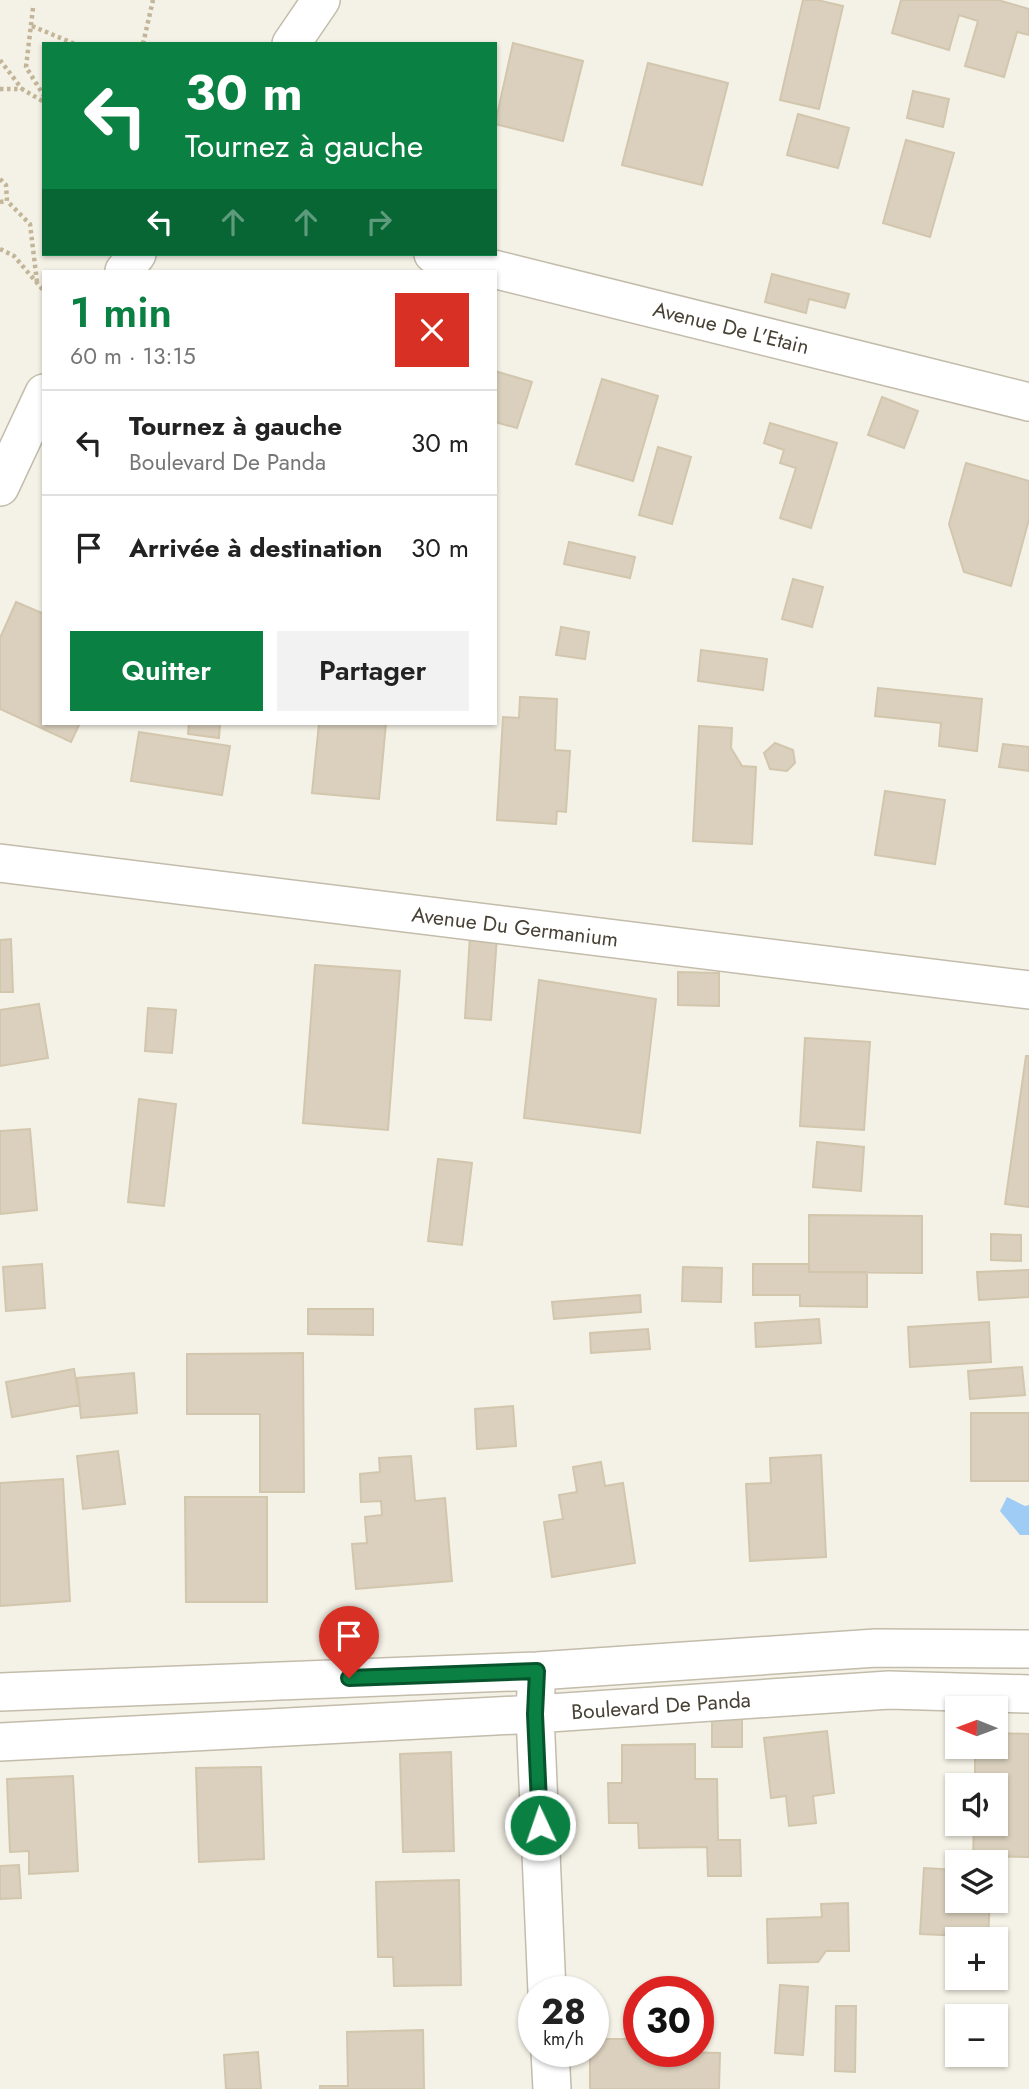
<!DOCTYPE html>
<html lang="fr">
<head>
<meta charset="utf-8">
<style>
  body { margin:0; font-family:Jost,sans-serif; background:#f2f2f2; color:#222; height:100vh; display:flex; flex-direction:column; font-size:26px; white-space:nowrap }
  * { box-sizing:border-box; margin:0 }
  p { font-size:23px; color:#767676 }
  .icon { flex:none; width:38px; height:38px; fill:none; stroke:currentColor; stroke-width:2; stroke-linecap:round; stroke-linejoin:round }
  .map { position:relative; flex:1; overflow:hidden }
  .panel { position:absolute; left:42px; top:270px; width:455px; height:455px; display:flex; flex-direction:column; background:#fff; border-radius:0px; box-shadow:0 2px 5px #0004 }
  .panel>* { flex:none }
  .hud { position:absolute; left:42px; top:42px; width:455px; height:214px; border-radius:0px; box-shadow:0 2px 5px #0004; background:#0b8043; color:#fff; overflow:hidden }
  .needle { width:46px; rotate:271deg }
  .fabs { position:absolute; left:945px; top:1696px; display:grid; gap:14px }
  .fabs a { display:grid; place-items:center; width:63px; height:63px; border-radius:0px; background:#fff; box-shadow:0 2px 5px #0004; font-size:35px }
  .speed { position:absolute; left:518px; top:1976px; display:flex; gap:14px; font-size:35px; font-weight:700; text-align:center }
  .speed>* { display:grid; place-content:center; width:91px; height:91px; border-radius:50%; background:#fff; box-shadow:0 2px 5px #0004; line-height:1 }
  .speed small { font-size:18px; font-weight:400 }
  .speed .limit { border:10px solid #d22; background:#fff; color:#111 }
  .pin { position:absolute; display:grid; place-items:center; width:60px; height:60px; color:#fff; margin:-72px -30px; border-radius:50% 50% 50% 0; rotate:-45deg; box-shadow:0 0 7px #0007 }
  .pin .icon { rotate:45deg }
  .me { position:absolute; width:77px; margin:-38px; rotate:357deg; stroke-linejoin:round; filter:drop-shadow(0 0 5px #0008) }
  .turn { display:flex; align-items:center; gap:24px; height:147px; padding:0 28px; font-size:32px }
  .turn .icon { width:91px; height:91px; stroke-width:2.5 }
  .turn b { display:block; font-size:49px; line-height:60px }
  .lanes { display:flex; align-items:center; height:66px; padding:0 28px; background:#0003; justify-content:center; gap:35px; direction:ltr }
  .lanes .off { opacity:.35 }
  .round { display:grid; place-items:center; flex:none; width:74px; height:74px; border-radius:0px; background:#f2f2f2 }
  .overview { display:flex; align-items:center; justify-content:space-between; height:119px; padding:0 28px }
  h1 { font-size:42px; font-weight:600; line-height:52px; color:#0b8043 }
  .primary-button { display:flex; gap:14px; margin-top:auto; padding:14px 28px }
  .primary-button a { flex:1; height:80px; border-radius:0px; background:#0b8043; color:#fff; font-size:28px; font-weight:600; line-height:80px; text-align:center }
  .primary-button a+a { background:#f2f2f2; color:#222 }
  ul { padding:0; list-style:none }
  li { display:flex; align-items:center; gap:21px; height:105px; padding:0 28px; border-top:2px solid #e0e0e0 }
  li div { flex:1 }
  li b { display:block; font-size:26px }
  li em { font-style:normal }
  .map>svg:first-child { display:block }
  .water { fill:#9eccf5 }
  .building { fill:#dad0bd; stroke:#d2c6ad; stroke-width:2 }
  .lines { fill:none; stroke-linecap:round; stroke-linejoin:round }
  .minor-casing { stroke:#c3bcab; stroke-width:40 }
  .path { stroke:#c3b698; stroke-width:4.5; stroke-dasharray:3.5 3.5; stroke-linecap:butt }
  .minor { stroke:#fff; stroke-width:37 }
  .route-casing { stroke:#07532c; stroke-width:18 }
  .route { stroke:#0b8043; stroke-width:12 }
  .labels { text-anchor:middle; stroke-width:5; stroke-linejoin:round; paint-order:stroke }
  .street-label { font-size:21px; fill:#474135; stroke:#fff }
</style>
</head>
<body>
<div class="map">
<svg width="1029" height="2089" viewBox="0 0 1029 2089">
  <rect width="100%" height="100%" fill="#f4f1e6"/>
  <path class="water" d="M1007,1497L1025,1506L1029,1505V1535H1020L1000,1511Z"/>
  <path class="building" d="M803,0H817L843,6L819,109L780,100Z
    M901,0H998L1029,9V35L1017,32L1004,77L965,66L978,21L959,15L949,50L892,33Z
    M513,43L583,61L563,141L495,124Z
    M648,63L728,83L702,185L622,165Z
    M913,91L949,99L943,127L907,118Z
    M798,114L849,128L838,168L787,155Z
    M906,140L954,153L930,237L883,223Z
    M772,274L849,294L845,308L809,299L806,313L765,302Z
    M495,371L532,382L517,428L495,422Z
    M602,379L658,396L633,481L576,464Z
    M882,397L918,411L904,448L868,435Z
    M770,423L837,443L811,528L780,518L796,468L780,463L784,450L764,443Z
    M658,447L691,457L672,524L639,515Z
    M966,463L1029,481V519L1011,586L964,572L949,524Z
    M569,542L635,557L630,578L564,564Z
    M793,579L823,587L812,627L782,619Z
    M16,602L44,614V723H80L71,742L0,709V638Z
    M561,627L589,632L585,659L556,655Z
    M701,650L767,659L763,690L698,681Z
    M878,688L982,699L977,751L939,746L941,723L875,716Z
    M520,697L557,699L555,750L570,751L566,812L557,811L556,824L497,820L503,717L519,718Z
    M189,723H220L219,738L188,734Z
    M319,723H386L379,799L312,793Z
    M699,726L732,728L731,748L742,766L756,767L752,844L693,841Z
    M139,732L230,746L222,795L131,781Z
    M775,743L793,750L795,763L787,771L770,769L764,753Z
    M1003,744L1029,747V771L999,767Z
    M885,791L945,800L935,864L875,855Z
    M470,935L497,937L491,1020L465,1018Z
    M11,939L13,992H0V940Z
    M315,965L400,971L388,1130L303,1123Z
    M678,972L719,973V1006L678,1005Z
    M539,980L656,999L640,1133L524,1118Z
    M39,1004L48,1058L0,1066V1010Z
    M148,1008L176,1010L172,1053L145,1051Z
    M805,1038L870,1042L864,1130L800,1126Z
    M1026,1056H1029V1207L1005,1204Z
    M139,1099L176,1104L164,1206L128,1202Z
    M30,1129L37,1210L0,1214V1131Z
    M817,1142L864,1147L861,1191L813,1187Z
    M438,1159L472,1163L462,1245L428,1241Z
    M809,1215L922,1216V1273L809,1272Z
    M991,1234L1021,1235V1261L991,1260Z
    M42,1264L45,1308L6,1311L3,1267Z
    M753,1264H809V1272H867V1307L800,1306V1295H753Z
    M683,1267L722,1268L721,1302L682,1301Z
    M1029,1270V1297L979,1300L977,1272Z
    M640,1295L641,1312L554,1319L552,1302Z
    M308,1309H373V1335L308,1334Z
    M819,1319L821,1343L756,1347L755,1323Z
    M989,1322L991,1362L910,1367L908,1327Z
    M648,1329L650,1349L591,1353L590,1333Z
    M303,1353L304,1492H260V1414H187V1354Z
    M1022,1367L1025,1395L970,1399L968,1371Z
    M74,1369L80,1405L12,1417L6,1382Z
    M134,1373L137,1413L81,1418L77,1378Z
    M513,1406L516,1446L477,1449L475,1409Z
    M971,1413H1029V1481H971Z
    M118,1451L125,1504L83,1509L77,1456Z
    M821,1455L826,1557L750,1561L746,1484L771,1483L770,1458Z
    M411,1456L415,1501L445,1498L452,1581L356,1589L352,1544L367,1543L365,1517L382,1515L381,1501L361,1502L360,1474L380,1472L379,1458Z
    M601,1462L605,1486L623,1483L635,1563L552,1577L544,1522L563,1519L559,1495L577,1492L573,1467Z
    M63,1479L70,1601L0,1606V1483Z
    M185,1497H267V1602H186Z
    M712,1719H742V1747H712Z
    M827,1731L834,1793L813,1796L816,1823L789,1826L786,1796L771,1798L764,1738Z
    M996,1733L1029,1734V1857L973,1856L974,1824H996V1785H975V1746H996Z
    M695,1744V1779H717L718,1840H740L741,1876H708L707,1847L639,1848L638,1823H609L608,1783H622V1745Z
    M451,1752L454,1851L403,1852L400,1754Z
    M261,1767L264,1859L199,1862L196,1768Z
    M73,1776L78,1871L29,1874V1851L10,1852L7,1779Z
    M19,1865L21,1898L0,1899V1866Z
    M924,1868L957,1870V1900H990L988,1937L920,1934Z
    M459,1880L461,1985L394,1986L393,1957H378L376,1882Z
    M848,1903L849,1951H826L818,1962L768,1963L767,1919L822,1917L821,1904Z
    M780,1985L808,1987L803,2055L775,2053Z
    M836,2006H856L855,2072L835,2071Z
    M423,2030L424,2089H320V2086H348L347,2032Z
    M593,2039H639V2051L720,2053L719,2089H590V2051H593Z
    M258,2052L261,2089H226L224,2055Z"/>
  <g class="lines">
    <g class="minor-casing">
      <path id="minor" d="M291,44L321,0
        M433,254L1029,402
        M124,271L137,254
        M0,487L44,393
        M0,863L1029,990
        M536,1689L535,1714L547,1992
        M0,1692L537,1671L876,1648L1029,1649
        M0,1742L535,1714L889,1690L1029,1694
        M550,2051L552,2089"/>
    </g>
    <path class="path" d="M33,8L26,67L44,96
      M32,26L75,44
      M143,44L153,0
      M0,60L22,89
      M0,89H22L44,102
      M0,179L6,185L7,201L30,224L37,282
      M0,202L7,201
      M0,249L14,256L44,291"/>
    <use href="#minor" class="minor"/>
  </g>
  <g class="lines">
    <g class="route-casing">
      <path id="route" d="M349,1678L537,1671L535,1714L540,1825"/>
    </g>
    <use href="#route" class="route"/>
  </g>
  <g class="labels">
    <g class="street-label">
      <text transform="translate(731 328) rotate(14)" y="7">Avenue De L'Etain</text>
      <text transform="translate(515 927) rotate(7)" y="7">Avenue Du Germanium</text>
      <text transform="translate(661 1706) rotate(-4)" y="7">Boulevard De Panda</text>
    </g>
  </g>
</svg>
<div class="fabs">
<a><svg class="needle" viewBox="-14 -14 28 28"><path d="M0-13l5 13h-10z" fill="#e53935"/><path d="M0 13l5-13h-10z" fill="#767676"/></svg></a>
<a><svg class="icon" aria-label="sound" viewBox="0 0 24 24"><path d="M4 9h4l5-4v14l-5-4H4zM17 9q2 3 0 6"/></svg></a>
<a><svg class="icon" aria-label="layers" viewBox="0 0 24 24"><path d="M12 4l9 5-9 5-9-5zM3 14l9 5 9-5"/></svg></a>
<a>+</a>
<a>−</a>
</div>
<div class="speed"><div>28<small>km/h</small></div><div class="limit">30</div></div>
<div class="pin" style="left:349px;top:1678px;background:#d93025"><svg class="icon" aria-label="arrive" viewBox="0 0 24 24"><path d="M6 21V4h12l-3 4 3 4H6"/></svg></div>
<svg class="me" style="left:540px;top:1825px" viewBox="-20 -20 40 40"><circle r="17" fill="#0b8043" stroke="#fff" stroke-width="3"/><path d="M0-11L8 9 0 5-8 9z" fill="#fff"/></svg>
<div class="hud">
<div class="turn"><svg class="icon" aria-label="left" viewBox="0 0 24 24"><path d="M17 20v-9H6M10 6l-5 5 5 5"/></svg><div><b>30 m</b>Tournez à gauche</div></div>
<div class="lanes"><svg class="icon" aria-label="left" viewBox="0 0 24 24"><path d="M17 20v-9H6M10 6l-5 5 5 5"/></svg><svg class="icon off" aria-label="ahead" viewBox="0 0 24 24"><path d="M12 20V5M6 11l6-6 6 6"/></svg><svg class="icon off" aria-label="ahead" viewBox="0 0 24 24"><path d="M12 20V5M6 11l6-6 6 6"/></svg><svg class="icon off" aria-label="right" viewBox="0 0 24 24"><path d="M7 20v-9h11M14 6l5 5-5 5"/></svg></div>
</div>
<section class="panel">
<div class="overview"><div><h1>1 min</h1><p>60 m · 13:15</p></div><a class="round" style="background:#d93025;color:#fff"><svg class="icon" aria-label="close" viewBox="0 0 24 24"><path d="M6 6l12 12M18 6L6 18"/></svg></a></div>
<ul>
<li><svg class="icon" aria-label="left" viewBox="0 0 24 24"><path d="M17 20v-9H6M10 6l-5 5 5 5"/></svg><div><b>Tournez à gauche</b><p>Boulevard De Panda</p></div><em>30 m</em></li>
<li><svg class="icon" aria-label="arrive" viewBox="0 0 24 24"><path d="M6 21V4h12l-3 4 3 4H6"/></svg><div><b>Arrivée à destination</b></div><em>30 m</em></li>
</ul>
<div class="primary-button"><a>Quitter</a><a>Partager</a></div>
</section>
</div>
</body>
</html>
